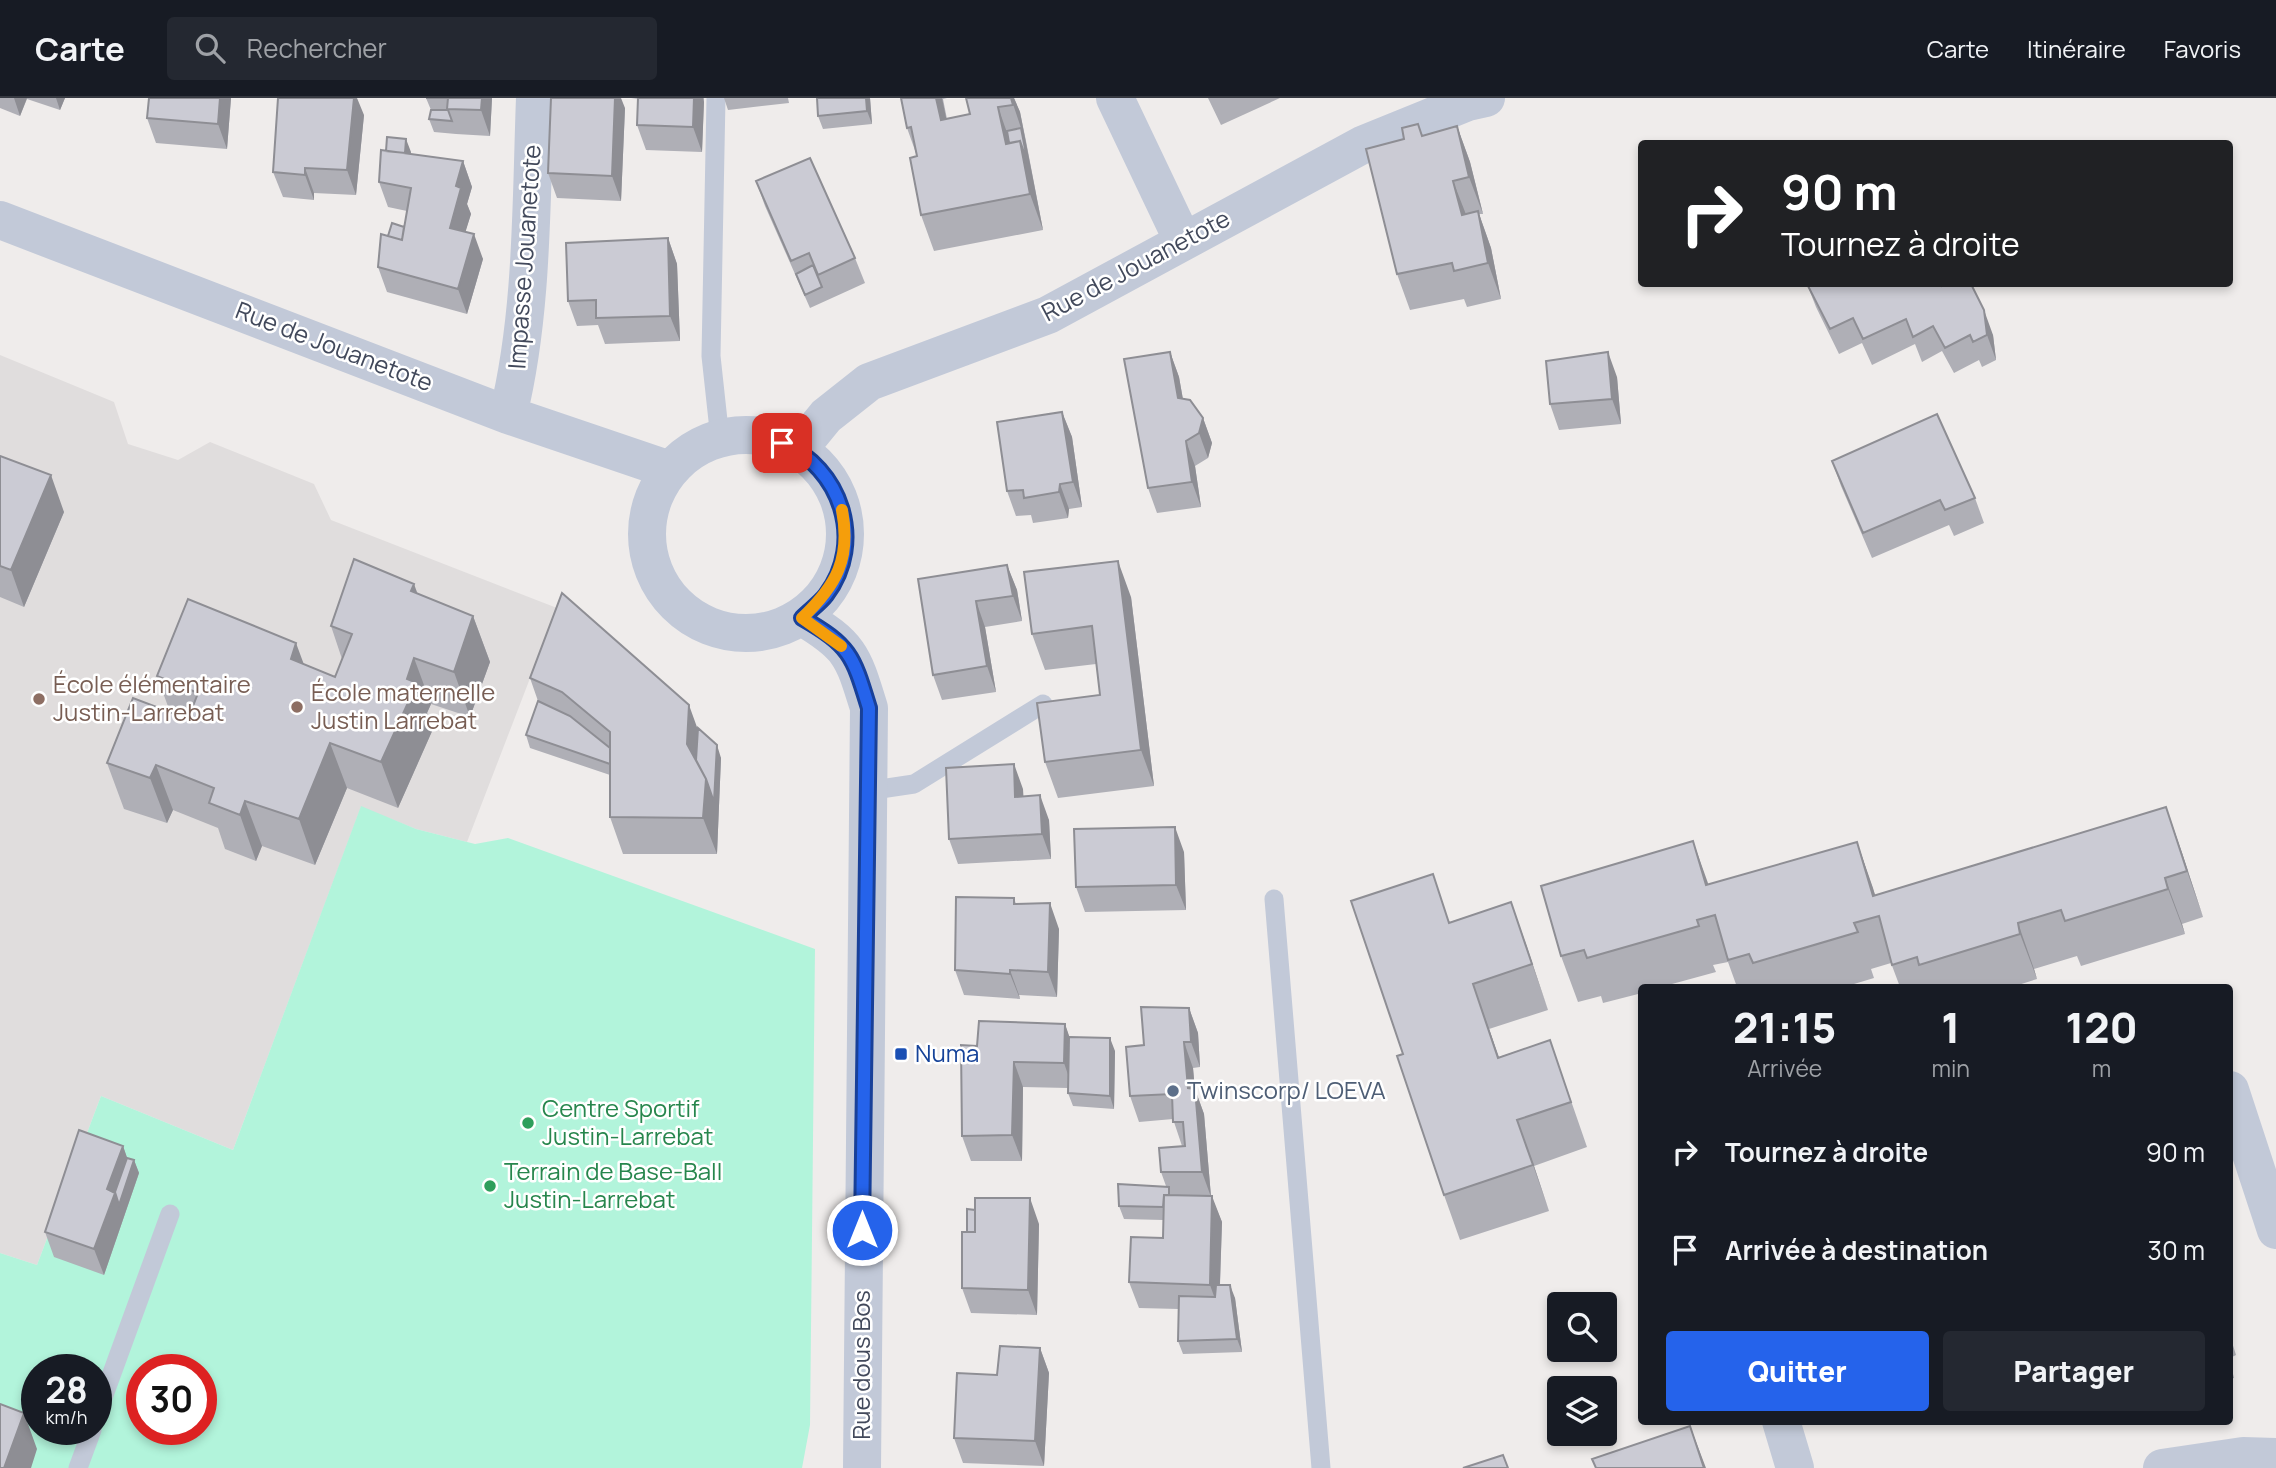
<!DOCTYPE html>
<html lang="fr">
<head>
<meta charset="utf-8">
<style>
  body { margin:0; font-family:Manrope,sans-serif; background:#242831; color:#f1f3f6; height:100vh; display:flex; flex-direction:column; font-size:26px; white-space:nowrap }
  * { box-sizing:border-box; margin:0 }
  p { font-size:23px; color:#9ea1a6 }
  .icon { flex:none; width:38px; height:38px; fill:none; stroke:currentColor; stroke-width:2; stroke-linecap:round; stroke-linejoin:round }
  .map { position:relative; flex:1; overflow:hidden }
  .sheet { position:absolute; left:1638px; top:886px; width:595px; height:441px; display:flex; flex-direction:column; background:#171b24; border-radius:7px; box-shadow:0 4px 10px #0003 }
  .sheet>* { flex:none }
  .hud { position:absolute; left:1638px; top:42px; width:595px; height:147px; border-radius:7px; box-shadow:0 4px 10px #0003; background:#202124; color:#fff; overflow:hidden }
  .buttons { position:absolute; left:1547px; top:1194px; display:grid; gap:14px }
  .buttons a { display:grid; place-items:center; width:70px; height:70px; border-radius:7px; background:#171b24; box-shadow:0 4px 10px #0003; font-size:35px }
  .speed { position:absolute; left:21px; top:1256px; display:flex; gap:14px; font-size:35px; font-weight:700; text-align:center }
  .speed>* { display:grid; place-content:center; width:91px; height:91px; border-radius:50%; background:#171b24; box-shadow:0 4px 10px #0003; line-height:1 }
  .speed small { font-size:18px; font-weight:400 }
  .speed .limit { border:10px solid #d22; background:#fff; color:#111 }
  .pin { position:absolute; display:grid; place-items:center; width:60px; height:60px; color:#fff; margin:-30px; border-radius:14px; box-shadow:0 4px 10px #0006 }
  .me { position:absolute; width:77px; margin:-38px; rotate:0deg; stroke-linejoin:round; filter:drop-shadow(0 0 5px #0008) }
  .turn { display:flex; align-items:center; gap:24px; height:147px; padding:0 28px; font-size:32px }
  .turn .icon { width:91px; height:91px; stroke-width:2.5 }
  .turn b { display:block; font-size:49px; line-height:60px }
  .eta { display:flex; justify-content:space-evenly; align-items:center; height:119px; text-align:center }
  .eta b { font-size:42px; font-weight:800; line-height:49px }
  .action { display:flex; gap:14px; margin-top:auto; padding:14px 28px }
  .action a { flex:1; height:80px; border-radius:7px; background:#2563eb; color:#fff; font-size:28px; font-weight:800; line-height:80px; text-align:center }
  .action a+a { background:#242831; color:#f1f3f6 }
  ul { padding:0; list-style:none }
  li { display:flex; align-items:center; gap:21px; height:98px; padding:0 28px }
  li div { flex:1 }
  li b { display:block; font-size:26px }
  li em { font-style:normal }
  header { display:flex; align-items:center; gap:42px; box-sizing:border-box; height:98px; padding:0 35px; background:#171b24; border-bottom:2px solid #363941 }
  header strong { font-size:33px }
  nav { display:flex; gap:38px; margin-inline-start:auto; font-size:24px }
  .search { width:490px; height:63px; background:#242831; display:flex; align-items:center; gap:18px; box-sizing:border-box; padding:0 24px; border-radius:7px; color:#9ea1a6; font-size:26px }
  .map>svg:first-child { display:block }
  .education { fill:#e0dddd }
  .green { fill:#b2f4db; fill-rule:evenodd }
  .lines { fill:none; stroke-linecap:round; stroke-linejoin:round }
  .lane { stroke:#c2c9d8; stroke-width:19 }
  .street { stroke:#c2c9d8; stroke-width:38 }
  .wall { fill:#afafb6 }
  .shaded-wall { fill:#8e8e94 }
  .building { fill:#cbcbd4; stroke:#8e8e94; stroke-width:2 }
  .route-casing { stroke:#184099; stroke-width:18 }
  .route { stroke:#2563eb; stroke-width:12 }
  .slow { stroke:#f59e0b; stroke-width:12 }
  .education-dot { fill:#8d6e63; stroke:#fff; stroke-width:2.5 }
  .transit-dot { fill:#1a4fb4; stroke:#fff; stroke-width:2.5 }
  .service-dot { fill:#5c6f8a; stroke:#fff; stroke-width:2.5 }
  .leisure-dot { fill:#2e9e5b; stroke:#fff; stroke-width:2.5 }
  .labels { text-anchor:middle; stroke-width:5; stroke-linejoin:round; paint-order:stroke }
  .street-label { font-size:24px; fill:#42495b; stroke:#fff }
  .education-label { font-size:24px; fill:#785e54; stroke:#fff; text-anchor:start }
  .transit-label { font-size:24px; fill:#164399; stroke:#fff; text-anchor:start }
  .service-label { font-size:24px; fill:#4e5e75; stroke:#fff; text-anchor:start }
  .leisure-label { font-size:24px; fill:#27864d; stroke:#fff; text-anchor:start }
</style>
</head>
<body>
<header>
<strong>Carte</strong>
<div class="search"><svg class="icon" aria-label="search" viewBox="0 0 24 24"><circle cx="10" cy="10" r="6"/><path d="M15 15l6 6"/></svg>Rechercher</div>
<nav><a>Carte</a><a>Itinéraire</a><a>Favoris</a></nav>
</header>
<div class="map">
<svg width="2276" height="1370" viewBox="0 0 2276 1370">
  <rect width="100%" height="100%" fill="#efeceb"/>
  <path class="education" d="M0,257L114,304L128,346L178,362L210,344L314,386L331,422L557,510L467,744L416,731L361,709L233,1052L101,998L37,1167L0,1155Z"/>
  <path class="green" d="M361,708L416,731L475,746L508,740L815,851L810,1327L802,1370H0V1155L37,1167L101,998L233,1052ZM37,1272H96V1332H37ZM142,1272H201V1332H142Z"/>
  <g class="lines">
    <path class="lane" d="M716,0L711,258L720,341
      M867,693L914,686L1043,606
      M1274,801L1321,1370
      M96,1319L170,1116
      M78,1370L92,1332"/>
    <path class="street" d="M1115,0L1183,143
      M0,122L508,317L670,372
      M508,317C533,215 531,105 535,0
      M647 436a99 99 0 1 1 198 0a99 99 0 1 1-198 0Z
      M799,351L826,318L869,284L1048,217L1364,46L1468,4L1486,0
      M802,519C851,548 853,558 869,610L862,1370
      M2230,992L2276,1132
      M1781,1323L1795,1370
      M2162,1370L2243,1358L2276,1359"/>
  </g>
  <path class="wall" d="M0,0H65L60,12L27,1L20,18L0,10Z
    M149,0H231L227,51L156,45L147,20Z
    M426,0H492L490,38L456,36L434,34L429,21L431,12Z
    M631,0H704L702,54L646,52L637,27L638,1Z
    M724,0H788L789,5L728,12Z
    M817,0H870L872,26L823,31L818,18Z
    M901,0H947L943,1L947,21L970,16L1014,0L1020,14L1026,43L1043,132L934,153L921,117L917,58L907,30Z
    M1208,0H1280L1221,27Z
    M625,10L621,103L557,100L548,75Z
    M364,17L356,97L314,95V102L283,99L273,74Z
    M1418,26L1422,38L1457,28L1470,64L1483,116H1479L1491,150L1501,201L1467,209L1464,201L1410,212L1397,176L1404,41Z
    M411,54L410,56L463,63L472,89L467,106L471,116L465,134L483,161L467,216L387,194L378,169L388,138L404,129L407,113L388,109L379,84Z
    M756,83L855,160L865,185L810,210L765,108Z
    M668,140L677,166L680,243L605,246L598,227L577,228L568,203Z
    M1807,186L1942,188L1993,237L1996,262L1982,269L1979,262L1954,275L1942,253L1922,264L1915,246L1872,267L1862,245L1839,256L1816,209Z
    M1170,254L1179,279L1183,301L1203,320L1212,345L1208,360L1195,368L1201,409L1157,415L1148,390Z
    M1617,279L1621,326L1559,332L1550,306Z
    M1062,314L1072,339L1082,409L1069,411L1068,420L1033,425L1031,417L1016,418L1007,393Z
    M0,358L64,414L24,509L0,499Z
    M1832,363L1975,400L1984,425L1954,438L1949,427L1872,460L1841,388Z
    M1007,467L1017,492L1022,523L985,529L996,594L942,602L933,577L918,481Z
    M418,496L473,518L490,564L470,619L431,606L427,615L433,631L398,710L347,690L315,767L262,748L256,763L225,751L218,730L173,712L167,725L124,711L107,665L170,614L157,578L304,566L335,579L342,561L331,528Z
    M1131,499L1154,688L1058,700L1045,664L1100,597L1096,566L1045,572L1032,536Z
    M530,580L698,630L721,660L717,756H623L610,719V677L530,650L526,637L538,603Z
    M1023,691V698L1049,722L1051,761L958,766L949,741Z
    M2166,709L2182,755L2203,819L2182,826L2185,836L2081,868L2077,858L2034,871L2037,881L2012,889H1900L1891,865L1871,871L1874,880L1844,889H1737L1728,864L1713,867L1716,874L1661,889H1642V895L1603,905L1601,898L1578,904L1561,858L1709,787L1857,744L1875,797Z
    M1184,754L1186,812L1085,814L1076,789Z
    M1014,800L1016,806L1059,831L1057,899L1019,897L1020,901L964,897L955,872Z
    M1511,804L1548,912L1489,931L1499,959L1550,942L1587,1049L1534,1068L1549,1113L1460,1142L1444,1097L1403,956L1450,824Z
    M1189,910L1198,935L1200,969L1193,970L1195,991L1204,1016L1211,1098L1222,1124L1220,1187L1235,1200L1242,1254L1183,1256L1178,1243L1179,1211L1139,1210L1129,1184L1163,1140V1122L1124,1121L1119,1108L1166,1088L1161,1074L1182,1048L1173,1021L1139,1024L1130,998Z
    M1065,926L1069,939L1115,953L1114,1011L1073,1008L1068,995V990L1023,989L1022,1063H971L962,1038L977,948Z
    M123,1048L127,1060L134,1062L139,1075L104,1177L54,1159L45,1134Z
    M1039,1126L1037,1217L971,1215L962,1190Z
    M2230,1238L2236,1257L2230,1260Z
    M1040,1250L1049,1275L1044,1368L963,1365L954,1340L997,1277Z
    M2230,1264L2234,1280L2230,1281Z"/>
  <path class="shaded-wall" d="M14,0H27L20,18Z
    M56,0H65L60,12Z
    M220,0H231L227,51L218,26Z
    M354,0H357L364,17L356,97L347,72Z
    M482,0H492L490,38L481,12Z
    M615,0H621L625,10L621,103L612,78Z
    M694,0H703L704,4L702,54L693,29Z
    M866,0H870L872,26L867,13Z
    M936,0H942L954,58L941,22Z
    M1011,0H1014L1020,14L1043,132L1030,96L1020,43L1021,30Z
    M998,9L1011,46H1006Z
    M1457,28L1470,64L1483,116L1469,79Z
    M406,41L411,54L409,80L404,67Z
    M463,63L472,89L467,106L471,116L459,155L450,130L456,88Z
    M305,70L314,95V102L305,77Z
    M1453,83L1467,119L1462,117Z
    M1478,113L1491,150L1501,201L1488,165Z
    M474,136L483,161L467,216L458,191Z
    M668,140L677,166L680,243L670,218Z
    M1984,212L1993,237L1996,262L1987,237Z
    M1170,254L1179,279L1187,325L1178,300Z
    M1608,254L1617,279L1621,326L1612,301Z
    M1062,314L1072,339L1082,409L1073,384Z
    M1203,320L1212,345L1208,360L1199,335Z
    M1186,343L1195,368L1201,409L1192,384Z
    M51,377L64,414L24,509L11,472Z
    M1060,386L1069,411L1068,420L1059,394Z
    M1118,463L1131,499L1154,688L1141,652Z
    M1007,467L1017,492L1022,523L1013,498Z
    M414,486L431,532L411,493Z
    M976,503L985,529L996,594L987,568Z
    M473,518L490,564L470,619L454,574Z
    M296,545L313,591L291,561Z
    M414,560L431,606L427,615L433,631L398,710L381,664L407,581Z
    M689,607L702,643L700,678L687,646Z
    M330,645L347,690L315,767L299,721Z
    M717,647L721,660L717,756L703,720L706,681Z
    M1014,666L1023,691L1025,724L1015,699Z
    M156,667L173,712L167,725L150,680Z
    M1040,697L1049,722L1051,761L1042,736Z
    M245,703L262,748L256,763L240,717Z
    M2166,709L2182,755L2203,819L2187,773Z
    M1175,729L1184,754L1186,812L1176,787Z
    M1693,743L1709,788L1706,787Z
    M1857,744L1873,790L1889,844L1873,798Z
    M2165,780L2182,826L2185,836L2168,791Z
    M1511,804L1527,849L1548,912L1532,866Z
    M1050,805L1059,831L1057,899L1048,874Z
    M2018,825L2034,871L2037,881L2020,836Z
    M1010,872L1019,897L1020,901L1010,876Z
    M1473,886L1489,931L1514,1005L1498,960Z
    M1189,910L1198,935L1200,969L1191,944Z
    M1065,926L1074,952L1073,991L1064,965Z
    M1110,940L1115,953L1114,1011L1110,998Z
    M1184,944L1193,970L1197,1015L1188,990Z
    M1014,964L1023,989L1022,1063L1012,1037Z
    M1195,991L1204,1016L1211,1099L1202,1074Z
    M1517,1022L1534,1068L1549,1113L1533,1067Z
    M123,1048L131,1071L134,1062L139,1075L104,1177L94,1151L107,1091Z
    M1212,1098L1222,1124L1219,1212L1210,1187Z
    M1030,1100L1039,1126L1037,1217L1028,1192Z
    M1230,1187L1235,1200L1242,1254L1237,1241Z
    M1040,1250L1049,1275L1044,1368L1035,1343Z
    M24,1315L37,1351L31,1370H4Z
    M1690,1328L1706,1370H1704Z"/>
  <path class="building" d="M149,0H220L218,26L147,20Z
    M278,0H354L347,72L305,70V77L273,74Z
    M426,0H482L481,12L447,11L448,0Z
    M551,0H615L612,78L548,75Z
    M638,0H694L693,29L637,27Z
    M817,0H866L867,13L818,18Z
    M901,0H936L941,22L970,16L966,0H1011L1013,7L998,9L1006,46L1020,43L1030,96L921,117L910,60L917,58L911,29L907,30Z
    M431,12H448L452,23L429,21Z
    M1418,26L1422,38L1457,28L1469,79L1453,83L1462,117L1478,113L1488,165L1454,173L1452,165L1397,176L1366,51L1404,41L1402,30Z
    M1021,30L1028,66L1020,43L1009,45L1007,33Z
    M387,39L406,41L405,55L386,53Z
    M381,52L463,63L456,88L461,90L450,130L474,136L458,191L378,169L381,136L402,142L411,90L379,84Z
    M810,60L855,160L818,177L809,155L791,163L756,83Z
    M392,125L404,129L402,142L388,138Z
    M668,140L670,218L596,220V202L568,203L566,145Z
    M813,167L822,189L805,197L796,176Z
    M1807,186H1837L1838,187L1841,186H1941L1942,188L1947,186H1971L1984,212L1987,237L1973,244L1970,237L1945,250L1933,228L1913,239L1906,221L1863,241L1853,220L1830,231Z
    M1170,254L1178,300L1190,302L1203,320L1199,335L1186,343L1192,384L1148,390L1124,261Z
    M1608,254L1612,301L1550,306L1546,263Z
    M1062,314L1073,384L1060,386L1059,394L1024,400L1023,392L1007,393L997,324Z
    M1937,316L1975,400L1945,412L1940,402L1863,435L1832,363Z
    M0,358L51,377L11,472L0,468Z
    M354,461L414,486L411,493L473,518L454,574L414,560L407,581L417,585L381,664L330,645L299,721L245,703L240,717L209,705L214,690L156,667L150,680L107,665L133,600L188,621L198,595L157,578L188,501L296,545L291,561L335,579L352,536L331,528Z
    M1118,463L1141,652L1045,664L1037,605L1100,597L1092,528L1032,536L1024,474Z
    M1007,467L1013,498L976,503L987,568L933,577L918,481Z
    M562,495L689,607L687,646L706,681L703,720L610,719V634L562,594L530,580Z
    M538,603L570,618L610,650V666L526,637Z
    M698,630L717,647L714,704L706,681L696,662Z
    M1014,666L1015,699L1040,697L1042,736L949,741L946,670Z
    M2166,709L2187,773L2165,780L2168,791L2065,823L2061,812L2018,825L2020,836L1919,867L1917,859L1892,867L1879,818L1854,825L1858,834L1753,865L1749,856L1728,862L1715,817L1697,822L1699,828L1587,860L1584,852L1561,858L1541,788L1693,743L1706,787L1857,744L1873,798Z
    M1175,729L1176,787L1076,789L1074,731Z
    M1433,776L1449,825L1511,804L1532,866L1473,886L1498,960L1550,942L1571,1004L1517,1022L1533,1067L1444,1097L1397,958L1403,956L1351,803Z
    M956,799L1014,800V806L1050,805L1048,874L1010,872V876L955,872Z
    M1141,909L1189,910L1191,944H1184L1188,990L1195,991L1202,1074H1161L1159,1050L1185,1048L1183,1024H1173L1172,996L1130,998L1126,949L1144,947Z
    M979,923L1065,926L1064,965L1014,964L1012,1037L962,1038L961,947L977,948Z
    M1069,939L1110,940V998L1068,995Z
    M79,1032L123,1048L107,1091L115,1095L94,1151L45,1134Z
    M127,1060L134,1062L119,1107L115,1094Z
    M1118,1086L1169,1089V1097H1164L1163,1109L1119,1108Z
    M1164,1097L1212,1098L1210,1187L1129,1184L1131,1139L1163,1140Z
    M975,1100H1030L1028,1192L962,1190V1134H975Z
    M967,1111L975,1112V1134H967Z
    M1216,1187H1230L1237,1241L1178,1243L1179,1198L1215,1199Z
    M1000,1248L1040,1250L1035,1343L954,1340L957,1275L997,1277Z
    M0,1306L24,1315L4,1370H0Z
    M1690,1328L1704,1370H1596L1592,1361Z
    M1503,1357L1508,1370H1463Z"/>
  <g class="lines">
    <g class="route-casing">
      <path id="route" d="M782,345C841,369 866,444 826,497C820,505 810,512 802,520C851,548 853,558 869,610L862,1132"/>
    </g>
    <use href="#route" class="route"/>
    <path class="slow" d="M841,548L802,520C837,487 851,460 842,412"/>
  </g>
  <g class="education-dot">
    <circle cx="39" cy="601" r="7"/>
    <circle cx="297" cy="609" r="7"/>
  </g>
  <rect class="transit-dot" x="894" y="949" width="14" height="14" rx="3.5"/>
  <circle class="service-dot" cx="1173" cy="993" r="7"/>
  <g class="leisure-dot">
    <circle cx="528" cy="1025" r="7"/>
    <circle cx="490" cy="1088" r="7"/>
  </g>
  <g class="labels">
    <g class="street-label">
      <text transform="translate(525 159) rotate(-86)" y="8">Impasse Jouanetote</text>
      <text transform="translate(1136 168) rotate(-28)" y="8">Rue de Jouanetote</text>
      <text transform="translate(334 249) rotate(21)" y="8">Rue de Jouanetote</text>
      <text transform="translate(862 1267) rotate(-90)" y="8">Rue dous Bos</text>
    </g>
    <g class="education-label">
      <text x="53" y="595">École élémentaire<tspan x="53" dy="28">Justin-Larrebat</tspan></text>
      <text x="311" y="603">École maternelle<tspan x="311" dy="28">Justin Larrebat</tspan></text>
    </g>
    <g class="transit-label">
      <text x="915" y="964">Numa</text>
    </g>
    <g class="service-label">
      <text x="1187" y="1001">Twinscorp/ LOEVA</text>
    </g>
    <g class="leisure-label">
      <text x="542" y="1019">Centre Sportif<tspan x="542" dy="28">Justin-Larrebat</tspan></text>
      <text x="504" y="1082">Terrain de Base-Ball<tspan x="504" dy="28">Justin-Larrebat</tspan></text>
    </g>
  </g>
</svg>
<div class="buttons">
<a><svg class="icon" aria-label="search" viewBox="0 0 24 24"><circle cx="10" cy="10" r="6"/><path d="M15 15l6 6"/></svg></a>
<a><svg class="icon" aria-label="layers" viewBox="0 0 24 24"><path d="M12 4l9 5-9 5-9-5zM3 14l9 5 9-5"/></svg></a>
</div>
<div class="speed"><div>28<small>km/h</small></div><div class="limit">30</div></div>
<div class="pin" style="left:782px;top:345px;background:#d93025"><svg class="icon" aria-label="arrive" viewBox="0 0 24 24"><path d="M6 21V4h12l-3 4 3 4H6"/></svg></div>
<svg class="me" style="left:862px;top:1132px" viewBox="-20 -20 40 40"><circle r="17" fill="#2563eb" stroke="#fff" stroke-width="3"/><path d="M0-11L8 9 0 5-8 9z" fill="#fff"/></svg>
<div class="hud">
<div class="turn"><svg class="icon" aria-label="right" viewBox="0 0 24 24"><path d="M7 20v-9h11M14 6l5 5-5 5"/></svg><div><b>90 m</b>Tournez à droite</div></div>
</div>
<section class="sheet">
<div class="eta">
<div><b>21:15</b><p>Arrivée</p></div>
<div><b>1</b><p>min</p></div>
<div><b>120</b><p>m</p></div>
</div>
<ul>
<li><svg class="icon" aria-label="right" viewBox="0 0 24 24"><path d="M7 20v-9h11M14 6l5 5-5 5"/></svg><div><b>Tournez à droite</b></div><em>90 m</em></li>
<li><svg class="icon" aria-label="arrive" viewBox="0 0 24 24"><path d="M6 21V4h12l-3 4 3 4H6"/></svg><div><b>Arrivée à destination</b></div><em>30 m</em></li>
</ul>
<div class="action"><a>Quitter</a><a>Partager</a></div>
</section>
</div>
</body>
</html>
